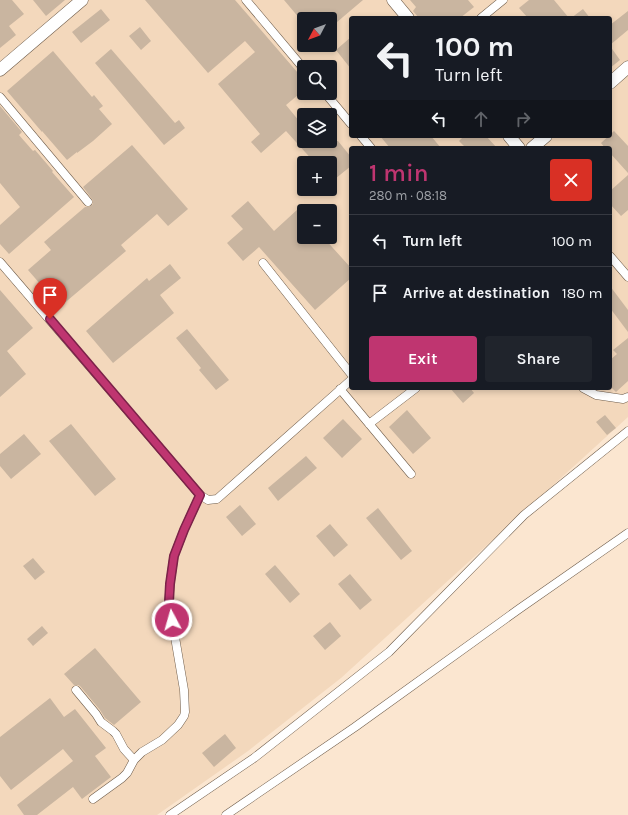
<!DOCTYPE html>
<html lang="en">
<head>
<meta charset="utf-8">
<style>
  body { margin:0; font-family:Karla,sans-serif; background:#20242c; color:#f1f3f6; height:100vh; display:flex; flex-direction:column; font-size:15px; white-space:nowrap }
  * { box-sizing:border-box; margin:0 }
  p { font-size:13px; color:#9ea1a6 }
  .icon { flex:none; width:22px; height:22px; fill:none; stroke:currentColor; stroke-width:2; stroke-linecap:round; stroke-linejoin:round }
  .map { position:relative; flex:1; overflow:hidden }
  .details { position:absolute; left:349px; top:146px; width:263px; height:244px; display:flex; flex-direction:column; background:#171b24; border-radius:4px; box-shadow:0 2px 6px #0003 }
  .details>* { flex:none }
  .hud { position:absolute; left:349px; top:16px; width:263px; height:122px; border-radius:4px; box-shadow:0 2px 6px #0003; background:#171b24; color:#f1f3f6; overflow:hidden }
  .needle { width:26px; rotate:229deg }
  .buttons { position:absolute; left:297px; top:12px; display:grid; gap:8px }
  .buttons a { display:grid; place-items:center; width:40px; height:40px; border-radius:4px; background:#171b24; box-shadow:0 2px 6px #0003; font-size:20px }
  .pin { position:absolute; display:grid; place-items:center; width:34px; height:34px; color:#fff; margin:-41px -17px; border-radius:50% 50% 50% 0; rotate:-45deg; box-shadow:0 0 4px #0007 }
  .pin .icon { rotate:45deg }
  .me { position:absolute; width:44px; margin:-22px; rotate:354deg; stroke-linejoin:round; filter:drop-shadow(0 0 3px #0008) }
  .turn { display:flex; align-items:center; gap:14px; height:84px; padding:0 20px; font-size:18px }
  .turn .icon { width:52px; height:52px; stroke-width:2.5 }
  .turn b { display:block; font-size:28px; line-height:34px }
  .lanes { display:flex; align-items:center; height:38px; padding:0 20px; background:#0003; justify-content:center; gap:20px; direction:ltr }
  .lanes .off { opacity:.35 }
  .round { display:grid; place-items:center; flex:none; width:42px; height:42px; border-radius:4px; background:#20242c }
  .overview { display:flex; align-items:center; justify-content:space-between; height:68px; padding:0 20px }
  h1 { font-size:24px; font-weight:600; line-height:30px; color:#bf3570 }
  .primary-button { display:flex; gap:8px; margin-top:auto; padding:8px 20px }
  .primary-button a { flex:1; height:46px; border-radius:4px; background:#bf3570; color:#fff; font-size:16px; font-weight:600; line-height:46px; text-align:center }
  .primary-button a+a { background:#20242c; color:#f1f3f6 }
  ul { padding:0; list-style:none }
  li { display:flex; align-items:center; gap:12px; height:52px; padding:0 20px; border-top:1px solid #363941 }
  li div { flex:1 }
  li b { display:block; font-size:15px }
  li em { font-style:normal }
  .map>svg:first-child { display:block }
  .built { fill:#f3d8bc; fill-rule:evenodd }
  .building { fill:#c9b5a0 }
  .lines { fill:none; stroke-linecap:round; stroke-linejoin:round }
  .street-casing { stroke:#6e5c4a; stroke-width:9 }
  .secondary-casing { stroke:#6e5c4a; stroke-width:13 }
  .street { stroke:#fff; stroke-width:8 }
  .secondary { stroke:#fff; stroke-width:12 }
  .route-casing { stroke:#7c2249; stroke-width:10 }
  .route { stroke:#bf3570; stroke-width:7 }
</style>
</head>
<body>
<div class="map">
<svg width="628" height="815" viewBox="0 0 628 815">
  <rect width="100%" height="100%" fill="#fbe6d0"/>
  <path class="built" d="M0,0H628V417L341,678L248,751L157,815H0ZM351,18H610V136H351ZM304,19H330V45H304ZM304,67H330V93H304ZM304,115H330V141H304ZM351,148H610V388H351ZM304,163H330V189H304ZM304,211H330V237H304Z"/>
  <path class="building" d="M0,0H12L24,14L9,26L16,35L0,48Z
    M33,0H65L46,16Z
    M145,0H235L304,80V90L286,105L304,127V141H338L351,157V166L330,183V163H315L286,131L261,153L251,142L260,134L218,84L255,52L245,41L208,73Z
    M284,0H363L330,28V19H300Z
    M410,0H468L474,7L460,18H419L413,11L416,7Z
    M529,0H554L569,18H528L519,8Z
    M101,9L110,20L81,43L72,32Z
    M583,9L590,18H571Z
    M628,11V30L610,45V25Z
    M140,27L151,41L141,50L129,36Z
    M351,37V69L336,50Z
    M610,46L620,60L610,68Z
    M111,49L175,123L179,120L185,128L164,145L95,63Z
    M53,51L92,97L94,95L103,106L99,109L112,124L93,141L77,153V152L67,160L42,131V132L7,91Z
    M0,106L22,132L19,135L33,151L35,150L53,171L52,172L74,197L9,254L0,244V225L20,207L0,183Z
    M614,131L628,146V173L610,153V148H605L601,143Z
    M380,136H431L441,148H390Z
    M464,136H486L497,148H466L459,141Z
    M132,145L188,209L168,226L157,214L121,245L126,251L55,311L36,290L41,285L28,270L51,250L44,242L85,207H89L93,204V201L92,199L83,187Z
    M628,175V210L621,216L610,204V191Z
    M248,201L274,231L298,209L304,216V237H323L351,268V278L315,310L259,247L243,261L227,243L243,229L231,216Z
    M170,264L181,278L160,295L174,313L113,363L86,331L147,278L149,281Z
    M610,286L628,310V332L610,308Z
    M0,290L33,328L7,351L26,374L0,397Z
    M187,329L229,380L216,390L199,370L201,368L176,338Z
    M628,338V381L616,392L610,386V360L617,354L613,350Z
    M450,388H470L474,393L463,403Z
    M407,410L431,438L413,454L389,427Z
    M605,415L616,428L607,435L596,422Z
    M343,419L362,439L342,458L323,438Z
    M71,424L116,479L95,496L49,441Z
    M24,434L41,454L11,479L0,466V454Z
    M306,456L317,468L278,501L268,488Z
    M240,505L256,524L242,536L226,517Z
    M378,508L412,551L401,560L366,518Z
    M330,524L348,545L334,557L316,536Z
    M33,558L45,572L35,580L23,566Z
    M275,565L300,594L290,603L265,574Z
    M350,574L372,600L360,610L338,584Z
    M330,622L341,636L325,650L313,636Z
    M42,626L48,633L33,646L27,639Z
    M95,648L141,702L114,725L105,718L100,710L80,686L78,685H74L64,674Z
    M50,698L64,717L75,709L106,748L95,756L111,777L82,799L73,787L37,815H24L17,805L73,761L63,749L11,790L0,776V737Z
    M225,734L236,748L214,767L202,753Z"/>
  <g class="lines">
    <g class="street-casing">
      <path id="street" d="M246,0L304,69
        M481,18L503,0
        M325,93L351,124
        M0,97L88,202
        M361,136L371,148
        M610,256L628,277
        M0,262L200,495L208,500L217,499L351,380
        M263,263L351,374
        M583,388L596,395L623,399L628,397
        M340,389L411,474
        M369,424L416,388
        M76,690L96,714L101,722L113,731L116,734L124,749L134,760
        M93,799L122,778L127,773L134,760L142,752L162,740L178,725L184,716L185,712L184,690L169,602L170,584L174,556L184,530L200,495
        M170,815L254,758L389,652L524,515L628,431
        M226,815L355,727L519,609L628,533"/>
    </g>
    <g class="secondary-casing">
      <path id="secondary" d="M393,0L408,18
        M0,70L82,0
        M610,83L628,67
        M509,136L519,148
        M532,148L546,136"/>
    </g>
    <use href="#street" class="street"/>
    <use href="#secondary" class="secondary"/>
  </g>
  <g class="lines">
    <g class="route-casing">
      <path id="route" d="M50,319L200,495L184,530L174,556L170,584L169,602L172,620"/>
    </g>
    <use href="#route" class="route"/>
  </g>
</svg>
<div class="buttons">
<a><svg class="needle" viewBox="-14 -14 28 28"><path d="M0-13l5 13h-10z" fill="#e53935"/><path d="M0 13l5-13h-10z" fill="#9ea1a6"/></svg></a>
<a><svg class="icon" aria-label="search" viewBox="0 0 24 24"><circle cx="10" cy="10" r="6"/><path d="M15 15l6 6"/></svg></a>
<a><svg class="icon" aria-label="layers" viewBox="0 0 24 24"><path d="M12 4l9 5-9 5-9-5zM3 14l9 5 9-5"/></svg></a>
<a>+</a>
<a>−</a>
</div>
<div class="pin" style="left:50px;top:319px;background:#d93025"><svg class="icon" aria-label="arrive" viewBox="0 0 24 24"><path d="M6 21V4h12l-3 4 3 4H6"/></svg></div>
<svg class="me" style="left:172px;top:620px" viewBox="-20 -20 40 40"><circle r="17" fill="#bf3570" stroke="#fff" stroke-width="3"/><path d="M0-11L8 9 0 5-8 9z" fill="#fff"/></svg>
<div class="hud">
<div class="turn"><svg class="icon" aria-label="left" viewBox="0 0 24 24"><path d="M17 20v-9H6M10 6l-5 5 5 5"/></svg><div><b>100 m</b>Turn left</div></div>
<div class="lanes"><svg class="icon" aria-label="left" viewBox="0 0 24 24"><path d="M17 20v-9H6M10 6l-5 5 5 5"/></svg><svg class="icon off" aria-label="ahead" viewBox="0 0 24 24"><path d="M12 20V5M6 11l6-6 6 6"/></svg><svg class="icon off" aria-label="right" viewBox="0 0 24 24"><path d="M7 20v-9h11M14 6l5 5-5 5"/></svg></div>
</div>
<section class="details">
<div class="overview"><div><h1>1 min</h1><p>280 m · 08:18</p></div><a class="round" style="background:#d93025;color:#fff"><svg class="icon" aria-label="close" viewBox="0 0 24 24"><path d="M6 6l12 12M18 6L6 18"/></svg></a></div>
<ul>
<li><svg class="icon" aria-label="left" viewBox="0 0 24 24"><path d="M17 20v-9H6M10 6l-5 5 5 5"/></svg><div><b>Turn left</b></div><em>100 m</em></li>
<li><svg class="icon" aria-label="arrive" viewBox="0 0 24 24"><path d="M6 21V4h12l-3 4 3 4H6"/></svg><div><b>Arrive at destination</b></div><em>180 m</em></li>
</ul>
<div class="primary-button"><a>Exit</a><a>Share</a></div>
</section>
</div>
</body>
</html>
